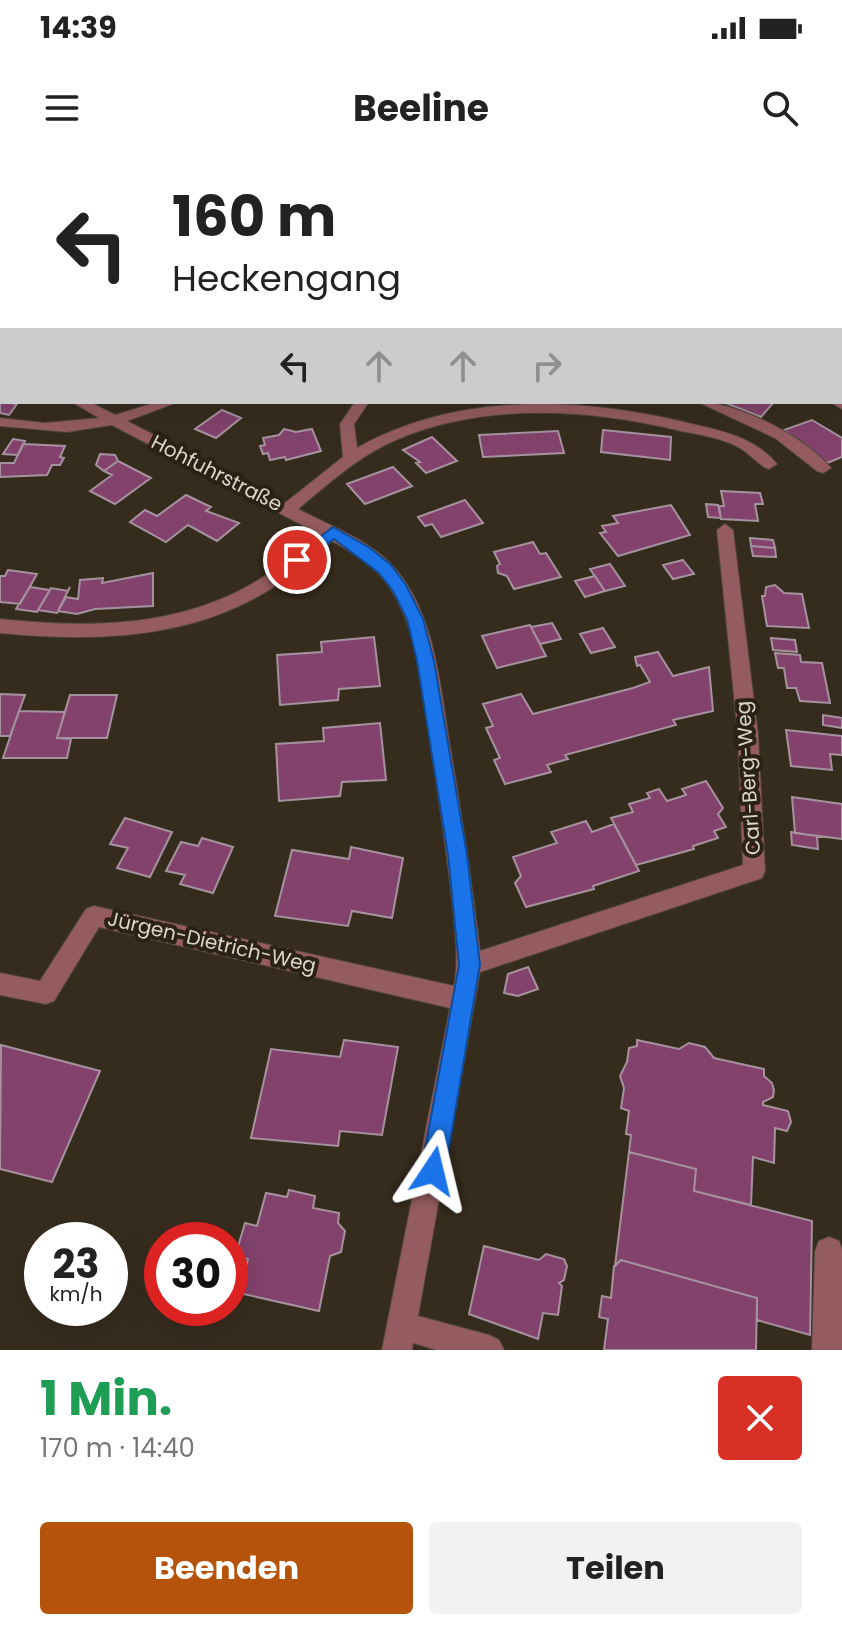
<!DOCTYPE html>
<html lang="de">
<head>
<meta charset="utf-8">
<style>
  body { margin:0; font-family:Poppins,sans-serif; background:#f2f2f2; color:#222; height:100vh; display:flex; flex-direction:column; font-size:30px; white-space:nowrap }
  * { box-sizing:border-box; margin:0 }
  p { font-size:26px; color:#767676 }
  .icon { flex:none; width:44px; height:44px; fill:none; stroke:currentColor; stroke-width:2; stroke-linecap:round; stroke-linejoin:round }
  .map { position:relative; height:1190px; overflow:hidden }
  .side { display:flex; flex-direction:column; background:#fff; flex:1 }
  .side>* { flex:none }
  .banner { position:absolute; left:0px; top:0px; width:842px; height:244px; box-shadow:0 8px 32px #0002; background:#fff; color:#222; overflow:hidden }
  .speed { position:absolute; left:24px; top:1062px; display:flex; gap:16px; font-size:40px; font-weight:700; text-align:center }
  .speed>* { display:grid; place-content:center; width:104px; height:104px; border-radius:50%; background:#fff; box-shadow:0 8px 32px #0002; line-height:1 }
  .speed small { font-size:20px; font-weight:400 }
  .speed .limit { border:12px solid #d22; background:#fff; color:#111 }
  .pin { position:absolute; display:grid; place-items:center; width:68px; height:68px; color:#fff; margin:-34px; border:4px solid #fff; border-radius:50%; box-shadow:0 2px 8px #0007 }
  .me { position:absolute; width:88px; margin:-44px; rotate:10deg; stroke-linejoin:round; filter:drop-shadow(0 0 6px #0008) }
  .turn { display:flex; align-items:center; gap:28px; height:168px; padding:0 40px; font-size:36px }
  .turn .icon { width:104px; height:104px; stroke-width:2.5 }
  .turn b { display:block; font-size:56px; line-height:68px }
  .lanes { display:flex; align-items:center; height:76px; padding:0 40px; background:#0003; justify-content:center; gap:40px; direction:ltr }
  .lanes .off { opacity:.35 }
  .round { display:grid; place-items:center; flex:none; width:84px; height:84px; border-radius:8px; background:#f2f2f2 }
  .headline { display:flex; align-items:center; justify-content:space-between; height:136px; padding:0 40px }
  h1 { font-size:48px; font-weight:700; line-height:60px; color:#1e9e55 }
  .cta { display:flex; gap:16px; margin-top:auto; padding:16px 40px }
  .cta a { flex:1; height:92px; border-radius:8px; background:#b45309; color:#fff; font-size:32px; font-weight:700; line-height:92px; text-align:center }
  .cta a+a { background:#f2f2f2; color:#222 }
  .status { display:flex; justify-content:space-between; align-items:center; height:56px; padding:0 40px; background:#fff; direction:ltr }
  .status svg { height:22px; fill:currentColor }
  header { display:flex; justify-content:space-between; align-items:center; height:104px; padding:0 40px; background:#fff; font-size:36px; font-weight:700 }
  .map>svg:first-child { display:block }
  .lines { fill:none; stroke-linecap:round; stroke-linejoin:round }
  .river { fill:#001723; fill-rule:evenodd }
  .building { fill:#82426c; stroke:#a6929e; stroke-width:2 }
  .minor-casing { stroke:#50473a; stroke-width:2 }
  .major-casing { stroke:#50473a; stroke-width:2 }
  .minor { fill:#945c60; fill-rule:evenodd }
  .major { fill:#fa8791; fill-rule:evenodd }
  .route { fill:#1a73e8; stroke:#114b97; stroke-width:2 }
  .labels { text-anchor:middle; stroke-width:8; stroke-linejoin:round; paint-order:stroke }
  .street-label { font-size:20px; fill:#dbd5cc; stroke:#2b2214 }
</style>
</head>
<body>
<div class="status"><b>14:39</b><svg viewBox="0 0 49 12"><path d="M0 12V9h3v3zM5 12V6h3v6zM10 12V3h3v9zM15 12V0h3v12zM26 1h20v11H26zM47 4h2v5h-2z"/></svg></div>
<header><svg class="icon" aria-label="menu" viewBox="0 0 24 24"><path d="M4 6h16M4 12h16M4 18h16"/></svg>Beeline<svg class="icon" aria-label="search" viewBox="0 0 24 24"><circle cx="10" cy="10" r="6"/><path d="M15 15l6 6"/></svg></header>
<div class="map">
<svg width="842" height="1190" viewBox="0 0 842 1190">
  <rect width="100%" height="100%" fill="#362c1e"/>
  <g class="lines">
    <path class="river" d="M701,0H765V1L702,2Z"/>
  </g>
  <path class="building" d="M0,240L2,242L17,244L9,255L0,253Z
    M723,242H774L761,257Z
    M222,250L241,258L216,278L195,269Z
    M812,260L842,278V297L827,303L784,270Z
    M284,269L296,272L312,269L321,291L286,300L285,297L270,300L268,293L263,294L260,286L265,285L263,278L279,275Z
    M603,270L671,277L670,300L601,292Z
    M558,271L564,293L483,297L479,275Z
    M432,277L457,301L426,313L416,303L420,302L403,290Z
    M13,279L25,281L18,295L3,294Z
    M23,284L65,286L60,297L64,298L60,305H52L47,315L0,317V303H14Z
    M100,294L115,295L118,301L104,311L96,305Z
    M118,301L151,318L115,344L90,331L112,315L104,311Z
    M393,307L412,326L365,344L347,324Z
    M721,331L760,333L763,344H755L758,361L721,359L719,346H724Z
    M186,335L211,347L206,351L239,363L217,381L188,365L166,382L130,362L145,350L157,356Z
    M465,340L483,363L441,377L432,364L425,366L418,357Z
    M706,344L718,345L721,358L708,357Z
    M671,345L690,375L618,396L600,373L606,372L602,366L618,363L613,356Z
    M750,378L773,380L775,388L751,386Z
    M533,382L540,394L546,393L561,417L514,429L507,416L498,413L497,406L500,404L494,392Z
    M751,386L775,388L776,397L753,396Z
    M683,400L694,414L673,419L663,405Z
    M610,404L625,426L605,431L590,409Z
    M8,410L37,414L20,444L0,442V416H5Z
    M153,413V446L95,449L77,454L58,451L66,437L78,439L80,420L103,418L102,423Z
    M595,416L605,431L585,437L575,421Z
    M775,425L784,433L802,434L809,468L767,466L762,436H765L766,427Z
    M30,427L50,430L37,452L16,449Z
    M70,427L57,453L38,450L51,428L68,431Z
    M552,463L561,479L540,484L531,467Z
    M530,465L546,496L497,508L482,476Z
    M603,468L615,487L591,493L580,474Z
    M374,477L380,526L339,529L338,540L280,545L277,495L322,492L321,482Z
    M771,478L795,480L797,492L773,490Z
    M658,492L673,516L709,507L713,551L673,560L676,565L565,595L568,599L547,605L551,612L505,624L494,600L500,598L486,568L493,566L483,544L521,534L533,554L633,528L650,522L640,505L637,506L635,497Z
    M775,493L800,495L801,502L822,503L830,543L800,541L796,528H787L784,508H778Z
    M0,534L25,535L10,576H0Z
    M70,535H117L107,578H57Z
    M19,551L65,552L57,578L71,579L67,598H3Z
    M823,555L842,558V568L823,565Z
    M380,563L386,620L342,622L340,636L279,641L276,584L324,581L323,568Z
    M786,570L842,576V595L830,594L832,610L791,606Z
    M706,621L723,648L718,654L726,667L714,671L718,678L693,686L694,689L636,705L611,658L633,652L629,644L650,638L647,633L659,629L667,641L686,635L682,629Z
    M792,637L842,644V679L795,673Z
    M125,658L172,672L150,717L117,708L128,688L110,684Z
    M586,661L592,672L614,664L639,711L593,726L594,729L526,747L515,723L521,716L513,697L557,683L551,672Z
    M791,672L817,676L818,689L792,685Z
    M202,678L233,687L213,733L180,724L185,715L166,711L181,682L198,686Z
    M351,687L403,698L392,758L352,751L348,766L275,756L292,690L349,699Z
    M528,807L538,829L518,836L504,833L508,814Z
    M344,880L398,887L382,975L340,971L338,986L251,978L271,889L340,897Z
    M637,880L679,889L689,883L705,887L714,898L764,909V916L772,923L774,930L773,937L763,942V945L788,951L791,962L787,971L775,968L774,1003L753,997L751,1045L694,1031L696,1009L629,992L631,975L626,974L629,951L621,948L624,928L620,916L627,902L629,888L637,886Z
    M1,885L100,911L52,1022L0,1009Z
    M629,992L696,1009L694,1031L812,1061L810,1175L757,1160V1138L621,1100L615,1106Z
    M289,1030L315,1036L313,1048L339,1053L338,1063L345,1071L341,1092L330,1096L319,1151L239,1133L248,1099L235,1097L245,1063L257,1066L266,1033L287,1037Z
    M484,1086L539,1100L546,1094L564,1099L567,1106L564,1120L559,1123L562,1126L558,1155L543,1153L538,1179L469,1154Z
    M621,1100L757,1138L756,1190H604L608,1159L599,1157L602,1136L611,1138L614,1106Z"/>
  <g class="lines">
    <g class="minor-casing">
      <path id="minor" d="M0,183H2V192H0Z
        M840,238L842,239V249L830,242H840Z
        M72,242H90L115,255L157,242H178L127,261L285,343L343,297L340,264L355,242H369L354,264L357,288C456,232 577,237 684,262C718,270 754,276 777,304L769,309L764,307C756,301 748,293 740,288C722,278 701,275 681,271C589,249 487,242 398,279C360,295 329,323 298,349C330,366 365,378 391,404C437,453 440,530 451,592C462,658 472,724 480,791L743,705L738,575L717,370L725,364L733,370L758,575L765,711L762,718L480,812L418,1156L489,1175L499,1180L504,1190H437L413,1183L412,1190H382L450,848L99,767L54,841L46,844L0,835V813L40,821L86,749L94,746L454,826C459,800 455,774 453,748C448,703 442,659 435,614C425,556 424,483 392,431C377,407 357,394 332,381C312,398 291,416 269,430C188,480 92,482 0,473V459C86,468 173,468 250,425C275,411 297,392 319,374L112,265L67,272L0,266V258L45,263L99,258Z
        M698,242C738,242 805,277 831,308L823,313L817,311L775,278Z
        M829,1077L839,1081L842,1089V1190H812L815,1091L819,1081Z"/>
    </g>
    <g class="major-casing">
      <path id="major" d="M0,0H9L2,3Z
        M298,0H357L358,2H299Z
        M840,10H842V16H840Z"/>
    </g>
    <use href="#minor" class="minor"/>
    <use href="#major" class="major"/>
  </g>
  <path class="route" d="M333,367L370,388L391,405L406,425L423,459L434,501L467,695L480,805L445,1011L442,1020L433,1023L425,1020L421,1011L459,805L448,695L417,501L407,459L393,431L379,413L334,379L303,403L297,405L290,400Z"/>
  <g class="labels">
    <g class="street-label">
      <text transform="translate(217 313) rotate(27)" y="7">Hohfuhrstraße</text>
      <text transform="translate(748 618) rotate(-94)" y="7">Carl-Berg-Weg</text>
      <text transform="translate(212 782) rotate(13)" y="7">Jürgen-Dietrich-Weg</text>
    </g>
  </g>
</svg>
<div class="speed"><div>23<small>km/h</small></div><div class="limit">30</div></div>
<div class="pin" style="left:297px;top:400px;background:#d93025"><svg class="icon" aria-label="arrive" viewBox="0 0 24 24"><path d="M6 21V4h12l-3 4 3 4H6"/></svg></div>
<svg class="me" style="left:433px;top:1011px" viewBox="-20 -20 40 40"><path d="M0-17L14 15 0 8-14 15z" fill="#1a73e8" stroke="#fff" stroke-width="4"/></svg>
<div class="banner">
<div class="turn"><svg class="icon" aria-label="left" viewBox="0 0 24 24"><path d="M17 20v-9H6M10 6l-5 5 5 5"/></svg><div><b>160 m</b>Heckengang</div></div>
<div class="lanes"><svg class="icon" aria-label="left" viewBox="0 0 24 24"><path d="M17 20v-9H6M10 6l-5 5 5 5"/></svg><svg class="icon off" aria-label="ahead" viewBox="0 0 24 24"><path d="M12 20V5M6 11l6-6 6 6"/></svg><svg class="icon off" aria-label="ahead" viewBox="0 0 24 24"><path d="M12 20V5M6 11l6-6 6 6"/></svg><svg class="icon off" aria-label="right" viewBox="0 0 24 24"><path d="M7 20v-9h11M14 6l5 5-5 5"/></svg></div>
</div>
</div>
<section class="side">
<div class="headline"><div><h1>1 Min.</h1><p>170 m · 14:40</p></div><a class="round" style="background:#d93025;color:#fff"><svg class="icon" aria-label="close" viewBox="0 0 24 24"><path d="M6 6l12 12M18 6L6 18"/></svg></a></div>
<div class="cta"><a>Beenden</a><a>Teilen</a></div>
</section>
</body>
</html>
